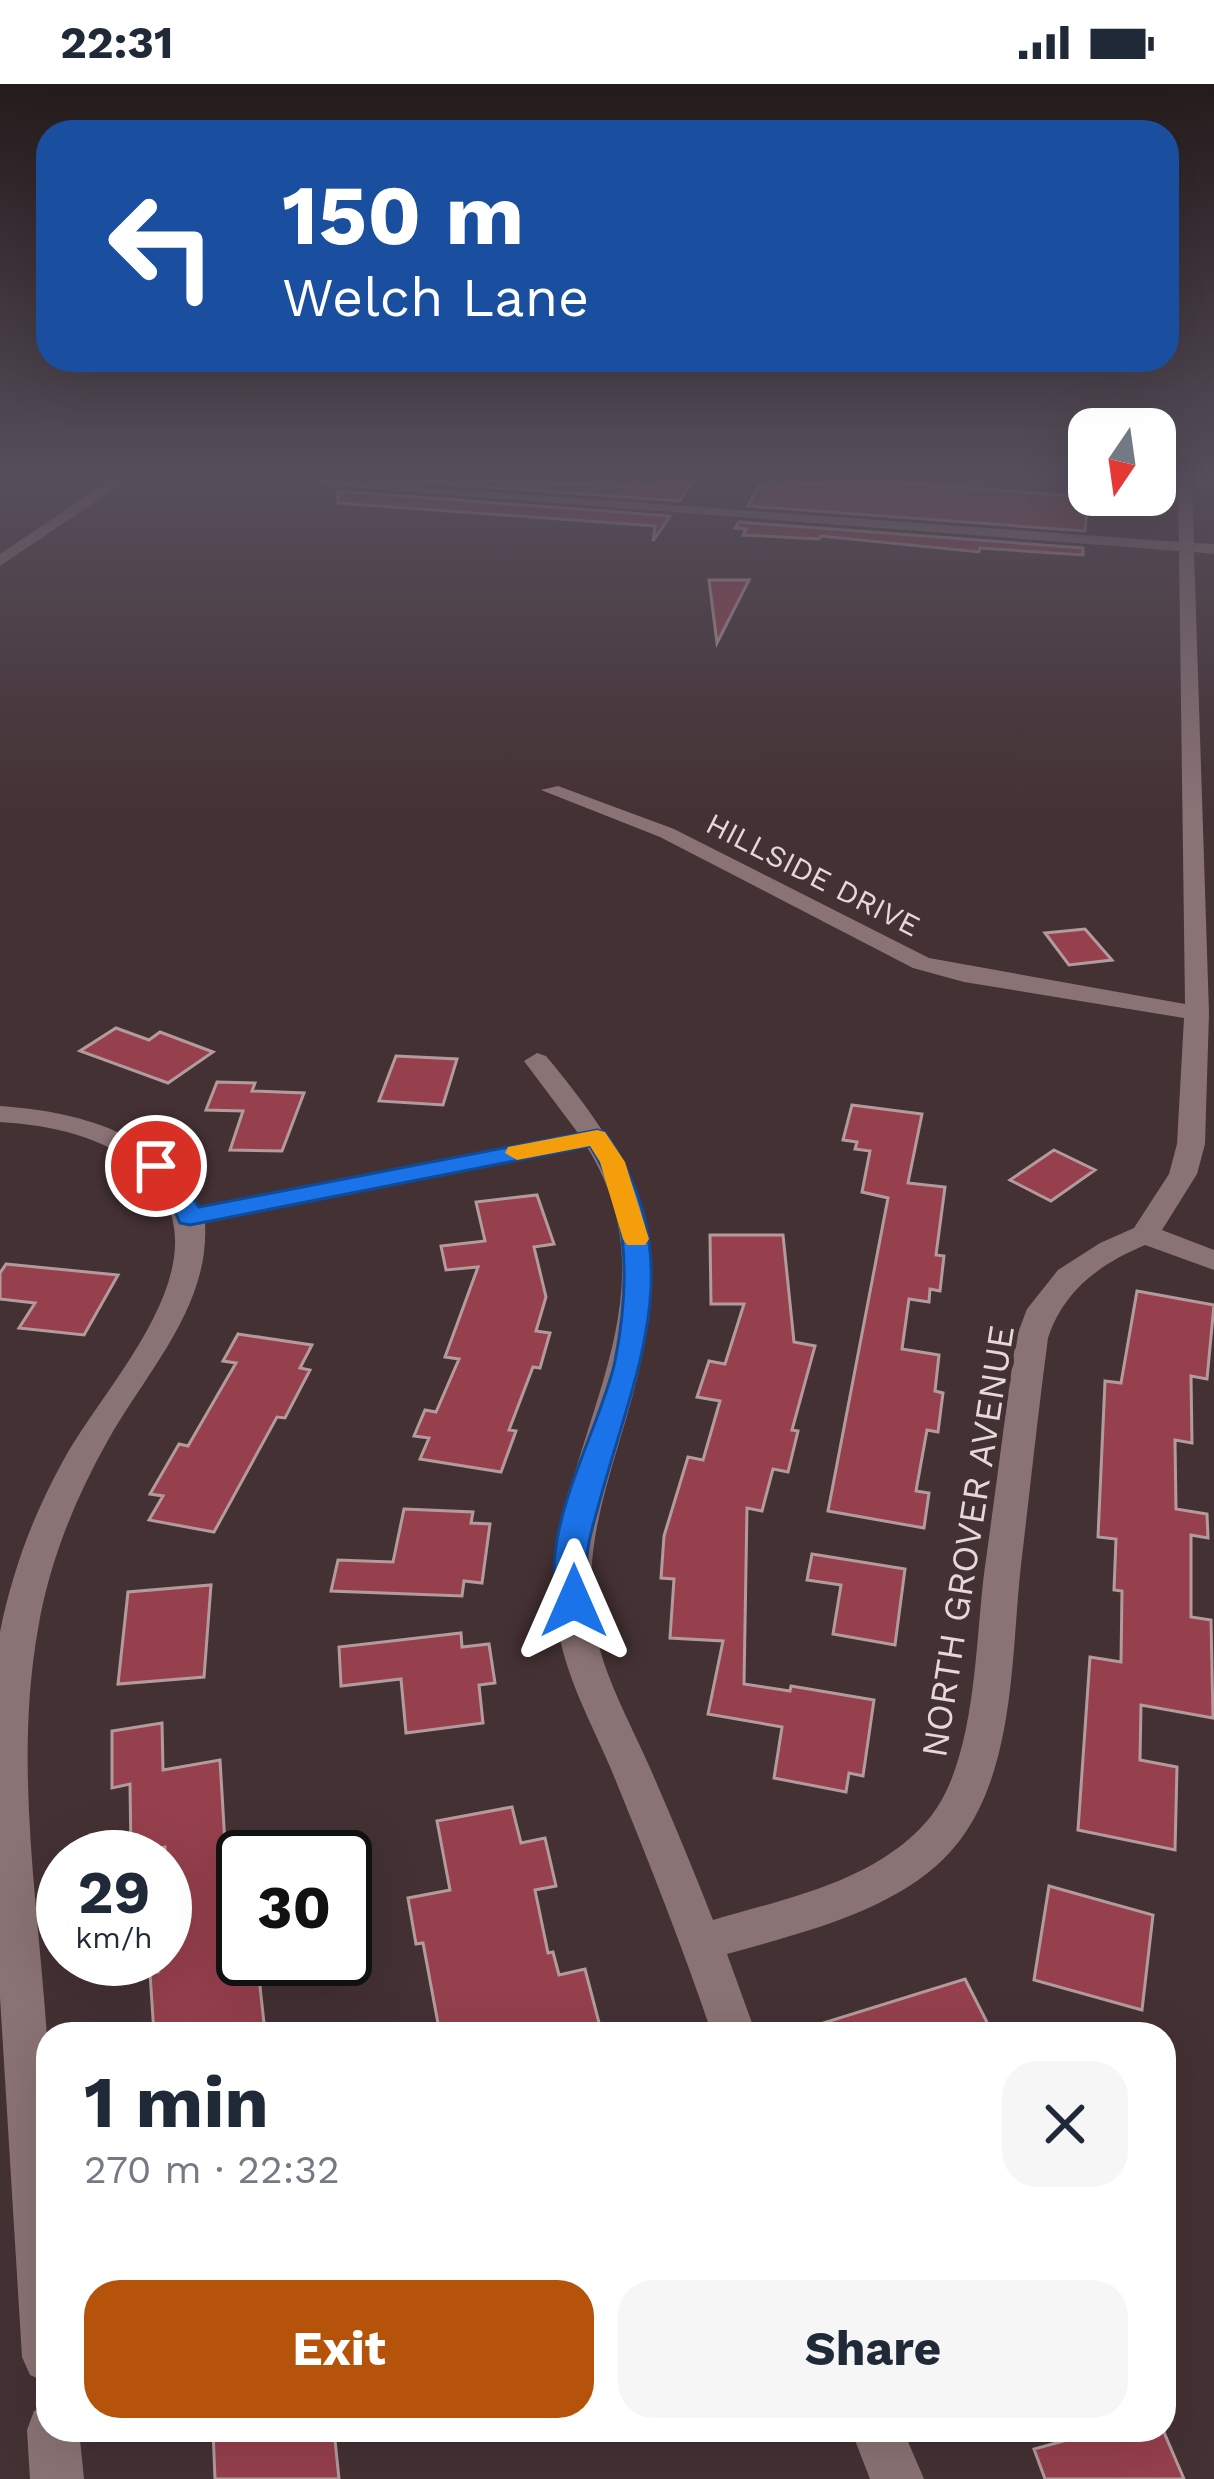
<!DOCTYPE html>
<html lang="en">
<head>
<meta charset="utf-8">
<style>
  body { margin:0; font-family:"Work Sans",sans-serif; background:#f6f6f7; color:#1f2937; height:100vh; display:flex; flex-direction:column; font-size:45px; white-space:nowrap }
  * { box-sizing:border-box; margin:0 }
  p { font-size:39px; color:#747a83 }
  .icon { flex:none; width:66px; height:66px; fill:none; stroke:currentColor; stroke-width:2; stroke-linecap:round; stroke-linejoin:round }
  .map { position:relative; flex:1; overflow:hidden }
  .panel { position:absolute; left:36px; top:1938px; width:1140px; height:420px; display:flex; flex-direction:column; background:#fff; border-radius:36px; box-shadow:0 12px 48px #0002 }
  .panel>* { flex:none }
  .banner { position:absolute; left:36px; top:36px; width:1143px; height:252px; border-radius:36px; box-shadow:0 12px 48px #0002; background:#1a4fa0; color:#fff; overflow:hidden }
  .needle { width:78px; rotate:193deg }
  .tools { position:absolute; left:1068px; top:324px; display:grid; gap:24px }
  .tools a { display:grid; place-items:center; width:108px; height:108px; border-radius:24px; background:#fff; box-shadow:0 12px 48px #0002; font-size:60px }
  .speed { position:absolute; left:36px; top:1746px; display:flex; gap:24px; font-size:60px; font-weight:700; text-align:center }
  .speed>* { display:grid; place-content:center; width:156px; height:156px; border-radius:50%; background:#fff; box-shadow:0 12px 48px #0002; line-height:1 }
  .speed small { font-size:30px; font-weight:400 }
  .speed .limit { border:6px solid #111; border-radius:18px; background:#fff; color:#111 }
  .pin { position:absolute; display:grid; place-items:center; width:102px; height:102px; color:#fff; margin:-51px; border:6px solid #fff; border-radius:50%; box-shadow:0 3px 12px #0007 }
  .me { position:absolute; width:132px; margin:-66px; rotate:0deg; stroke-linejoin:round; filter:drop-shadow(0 0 9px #0008) }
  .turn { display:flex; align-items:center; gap:42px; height:252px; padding:0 48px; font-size:54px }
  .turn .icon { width:156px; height:156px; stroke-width:2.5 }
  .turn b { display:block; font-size:84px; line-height:102px }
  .round { display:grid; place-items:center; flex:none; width:126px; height:126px; border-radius:36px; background:#f6f6f7 }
  .headline { display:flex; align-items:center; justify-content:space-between; height:204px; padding:0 48px }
  h1 { font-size:72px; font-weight:700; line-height:90px }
  .primary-button { display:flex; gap:24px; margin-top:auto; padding:24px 48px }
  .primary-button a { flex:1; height:138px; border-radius:36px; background:#b45309; color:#fff; font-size:48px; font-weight:700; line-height:138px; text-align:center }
  .primary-button a+a { background:#f6f6f7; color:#1f2937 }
  .status { display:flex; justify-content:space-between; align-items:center; height:84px; padding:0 60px; background:#fff; direction:ltr }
  .status svg { height:33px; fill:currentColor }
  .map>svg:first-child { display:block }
  .building { fill:#96404d; stroke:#b39b9d; stroke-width:3 }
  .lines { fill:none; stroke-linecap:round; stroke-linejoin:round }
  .minor { fill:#8a7375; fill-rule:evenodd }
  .route { fill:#1a73e8; stroke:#114b97; stroke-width:3 }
  .slow { fill:#f59e0b }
  .labels { text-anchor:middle; stroke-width:10; stroke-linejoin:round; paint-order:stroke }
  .far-street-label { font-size:30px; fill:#e5d8d9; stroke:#443133 }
  .street-label { font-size:36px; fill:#e5d8d9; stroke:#443133 }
</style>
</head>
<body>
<div class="status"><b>22:31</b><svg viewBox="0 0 49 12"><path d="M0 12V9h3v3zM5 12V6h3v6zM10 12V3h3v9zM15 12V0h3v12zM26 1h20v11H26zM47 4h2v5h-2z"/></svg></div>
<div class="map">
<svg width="1214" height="2395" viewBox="0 0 1214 2395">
  <rect width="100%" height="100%" fill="#443133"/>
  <path class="building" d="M380,395L659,402L660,395H694L680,417Z
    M882,397L1088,413L1085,447L748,422L759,402Z
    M338,407L670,432L653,457L655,442L338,419Z
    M739,438L1083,464V471L980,464L979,468L821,452L819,455L743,451L746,445L735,444Z
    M709,496H749L717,559Z
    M1085,845L1112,876L1069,881L1045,849Z
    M116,944L149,956L160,948L213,968L168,999L80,967Z
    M396,972L457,975L443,1021L379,1017Z
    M217,998L255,999L252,1007L304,1009L282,1067L230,1066L243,1027L206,1026Z
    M852,1021L922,1030L908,1099L945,1103L936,1171L944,1172L940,1207L930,1205L929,1218L909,1215L902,1265L939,1271L935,1307L943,1309L938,1348L927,1346L916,1407L929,1409L924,1444L828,1427L888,1114L862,1108L870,1067L855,1065L857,1058L843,1056Z
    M1054,1066L1095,1086L1051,1117L1010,1096Z
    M537,1111L554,1160L534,1163L546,1213L536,1247L550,1249L540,1284L533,1283L509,1346L516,1347L501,1388L420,1375L429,1354L414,1352L425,1326L436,1328L459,1275L445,1273L478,1183L446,1186L441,1162L485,1157L476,1118Z
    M710,1151H783L794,1258L815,1262L792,1346L798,1347L788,1388L773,1385L762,1427L747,1424L744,1600L790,1607L791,1602L874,1616L863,1692L849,1689L846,1708L774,1694L782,1643L708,1630L723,1557L670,1554L674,1495L661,1494L664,1452L688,1373L703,1376L720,1317L697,1313L709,1277L725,1280L744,1220H711Z
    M6,1180L118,1191L84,1251L19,1244L35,1219L0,1215V1189Z
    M1137,1207L1214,1221L1207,1295L1191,1292L1192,1359L1175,1356L1176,1425L1207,1430L1208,1454L1191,1451V1533L1211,1536L1213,1634L1141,1621L1140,1676L1177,1683L1175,1766L1078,1746L1090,1573L1121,1578L1122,1507L1114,1506L1116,1455L1098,1453L1105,1297L1121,1299Z
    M238,1250L312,1261L300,1284L310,1286L285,1334L277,1333L214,1448L149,1436L163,1412L150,1410L179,1360L188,1362L236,1279L223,1277Z
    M404,1425L473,1428L471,1439L490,1440L482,1499L464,1497L462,1512L331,1507L338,1476L393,1478Z
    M812,1470L905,1485L895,1561L833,1550L841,1501L807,1496Z
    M211,1501L204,1593L118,1600L128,1508Z
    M461,1549L462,1563L489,1560L495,1599L479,1601L483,1639L406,1649L401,1595L341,1602L339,1563Z
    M162,1639L163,1686L220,1676L227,1793L243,1790V1875H257L264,1939L217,1950H154L150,1889L158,1888L157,1875H165V1763L131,1769L130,1700L112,1704V1647Z
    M512,1723L521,1759L545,1754L556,1802L535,1806L548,1869L553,1868L559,1891L585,1885L602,1950H502L499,1940L440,1950L423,1859L416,1860L408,1814L450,1806L437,1737Z
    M1049,1802L1153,1831L1142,1926L1034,1896Z
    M965,1895L993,1950H808L807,1944Z
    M213,2346H334L339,2395H215Z
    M1104,2346H1163L1184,2395H1045L1034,2365Z"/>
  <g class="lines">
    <path class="minor" d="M112,395H129L0,482V470Z
      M316,395L1179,458L1178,403L1155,402V395L1214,397V405L1192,404L1194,459L1214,460V470L1194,468L1209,929L1205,1060L1197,1090L1162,1146L1214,1166V1186L1145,1161C1100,1180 1064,1206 1048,1254C1038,1330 1030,1405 1021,1481C1010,1579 1017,1711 936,1782C880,1831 797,1850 727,1870L756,1950H712C682,1861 647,1773 611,1685C587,1629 556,1576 555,1513C552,1357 683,1217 587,1063L205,1139C210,1223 146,1288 107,1358C74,1417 49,1479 38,1545C14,1681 38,1817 47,1953C55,2067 48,2184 48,2299L30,2291L22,2273L0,1913V1548C12,1488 33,1431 63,1377C107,1296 233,1174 144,1088C106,1052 50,1041 0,1038V1022C75,1027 164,1049 199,1123L578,1049L524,977L537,969L546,972C667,1118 674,1180 618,1362C602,1415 587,1468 592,1523C597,1582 627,1631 650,1684C672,1734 693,1785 713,1836C787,1814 874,1798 927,1737C976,1681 975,1562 984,1490C995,1411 1005,1333 1016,1254L1027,1225L1058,1186L1100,1159L1134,1144L1169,1090L1177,1060L1184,934L964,898L913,884L660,753L541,706L558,702L674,745L929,874L1185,920L1179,467L322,401Z
      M1004,395H1089V403L1011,399Z
      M48,2322V2346H79L84,2395H30L27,2346L34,2327Z
      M851,2346H903L924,2395H870Z"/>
  </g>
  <linearGradient id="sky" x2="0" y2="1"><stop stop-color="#251b1c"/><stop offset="0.54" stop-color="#564e5b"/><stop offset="1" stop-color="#564e5b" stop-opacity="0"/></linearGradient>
  <rect width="1214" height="730" fill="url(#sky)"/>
  <path class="route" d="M597,1046L605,1048C695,1179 632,1292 597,1427C593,1441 588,1457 587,1472C586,1490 595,1509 586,1526L574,1529L563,1526C529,1463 602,1342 615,1277C629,1206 631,1124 590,1062L190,1141L180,1139L170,1116L143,1082L156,1074L165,1076L199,1123Z"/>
  <path class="slow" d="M597,1046L605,1048L625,1078L649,1155L645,1161H627L623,1155L600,1078L590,1062L517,1076L505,1069L508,1063Z"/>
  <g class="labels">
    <g class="far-street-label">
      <text transform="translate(813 791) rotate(27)" y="10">HILLSIDE DRIVE</text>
    </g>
    <g class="street-label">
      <text transform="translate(967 1457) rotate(-81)" y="13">NORTH GROVER AVENUE</text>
    </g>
  </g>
</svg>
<div class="tools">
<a><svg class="needle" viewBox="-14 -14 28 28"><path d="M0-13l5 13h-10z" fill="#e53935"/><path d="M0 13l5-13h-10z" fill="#747a83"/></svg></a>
</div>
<div class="speed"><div>29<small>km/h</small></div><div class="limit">30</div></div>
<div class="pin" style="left:156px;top:1082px;background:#d93025"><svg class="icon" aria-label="arrive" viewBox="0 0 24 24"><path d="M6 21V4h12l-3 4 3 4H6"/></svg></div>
<svg class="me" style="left:574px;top:1517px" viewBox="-20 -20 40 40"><path d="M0-17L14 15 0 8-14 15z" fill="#1a73e8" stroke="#fff" stroke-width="4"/></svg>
<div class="banner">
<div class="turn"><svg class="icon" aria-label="left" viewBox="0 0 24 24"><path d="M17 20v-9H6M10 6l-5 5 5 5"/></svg><div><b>150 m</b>Welch Lane</div></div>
</div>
<section class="panel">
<div class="headline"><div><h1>1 min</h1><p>270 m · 22:32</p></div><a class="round"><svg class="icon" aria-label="close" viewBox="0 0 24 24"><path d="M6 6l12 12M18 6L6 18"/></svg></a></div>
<div class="primary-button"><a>Exit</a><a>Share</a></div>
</section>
</div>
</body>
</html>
